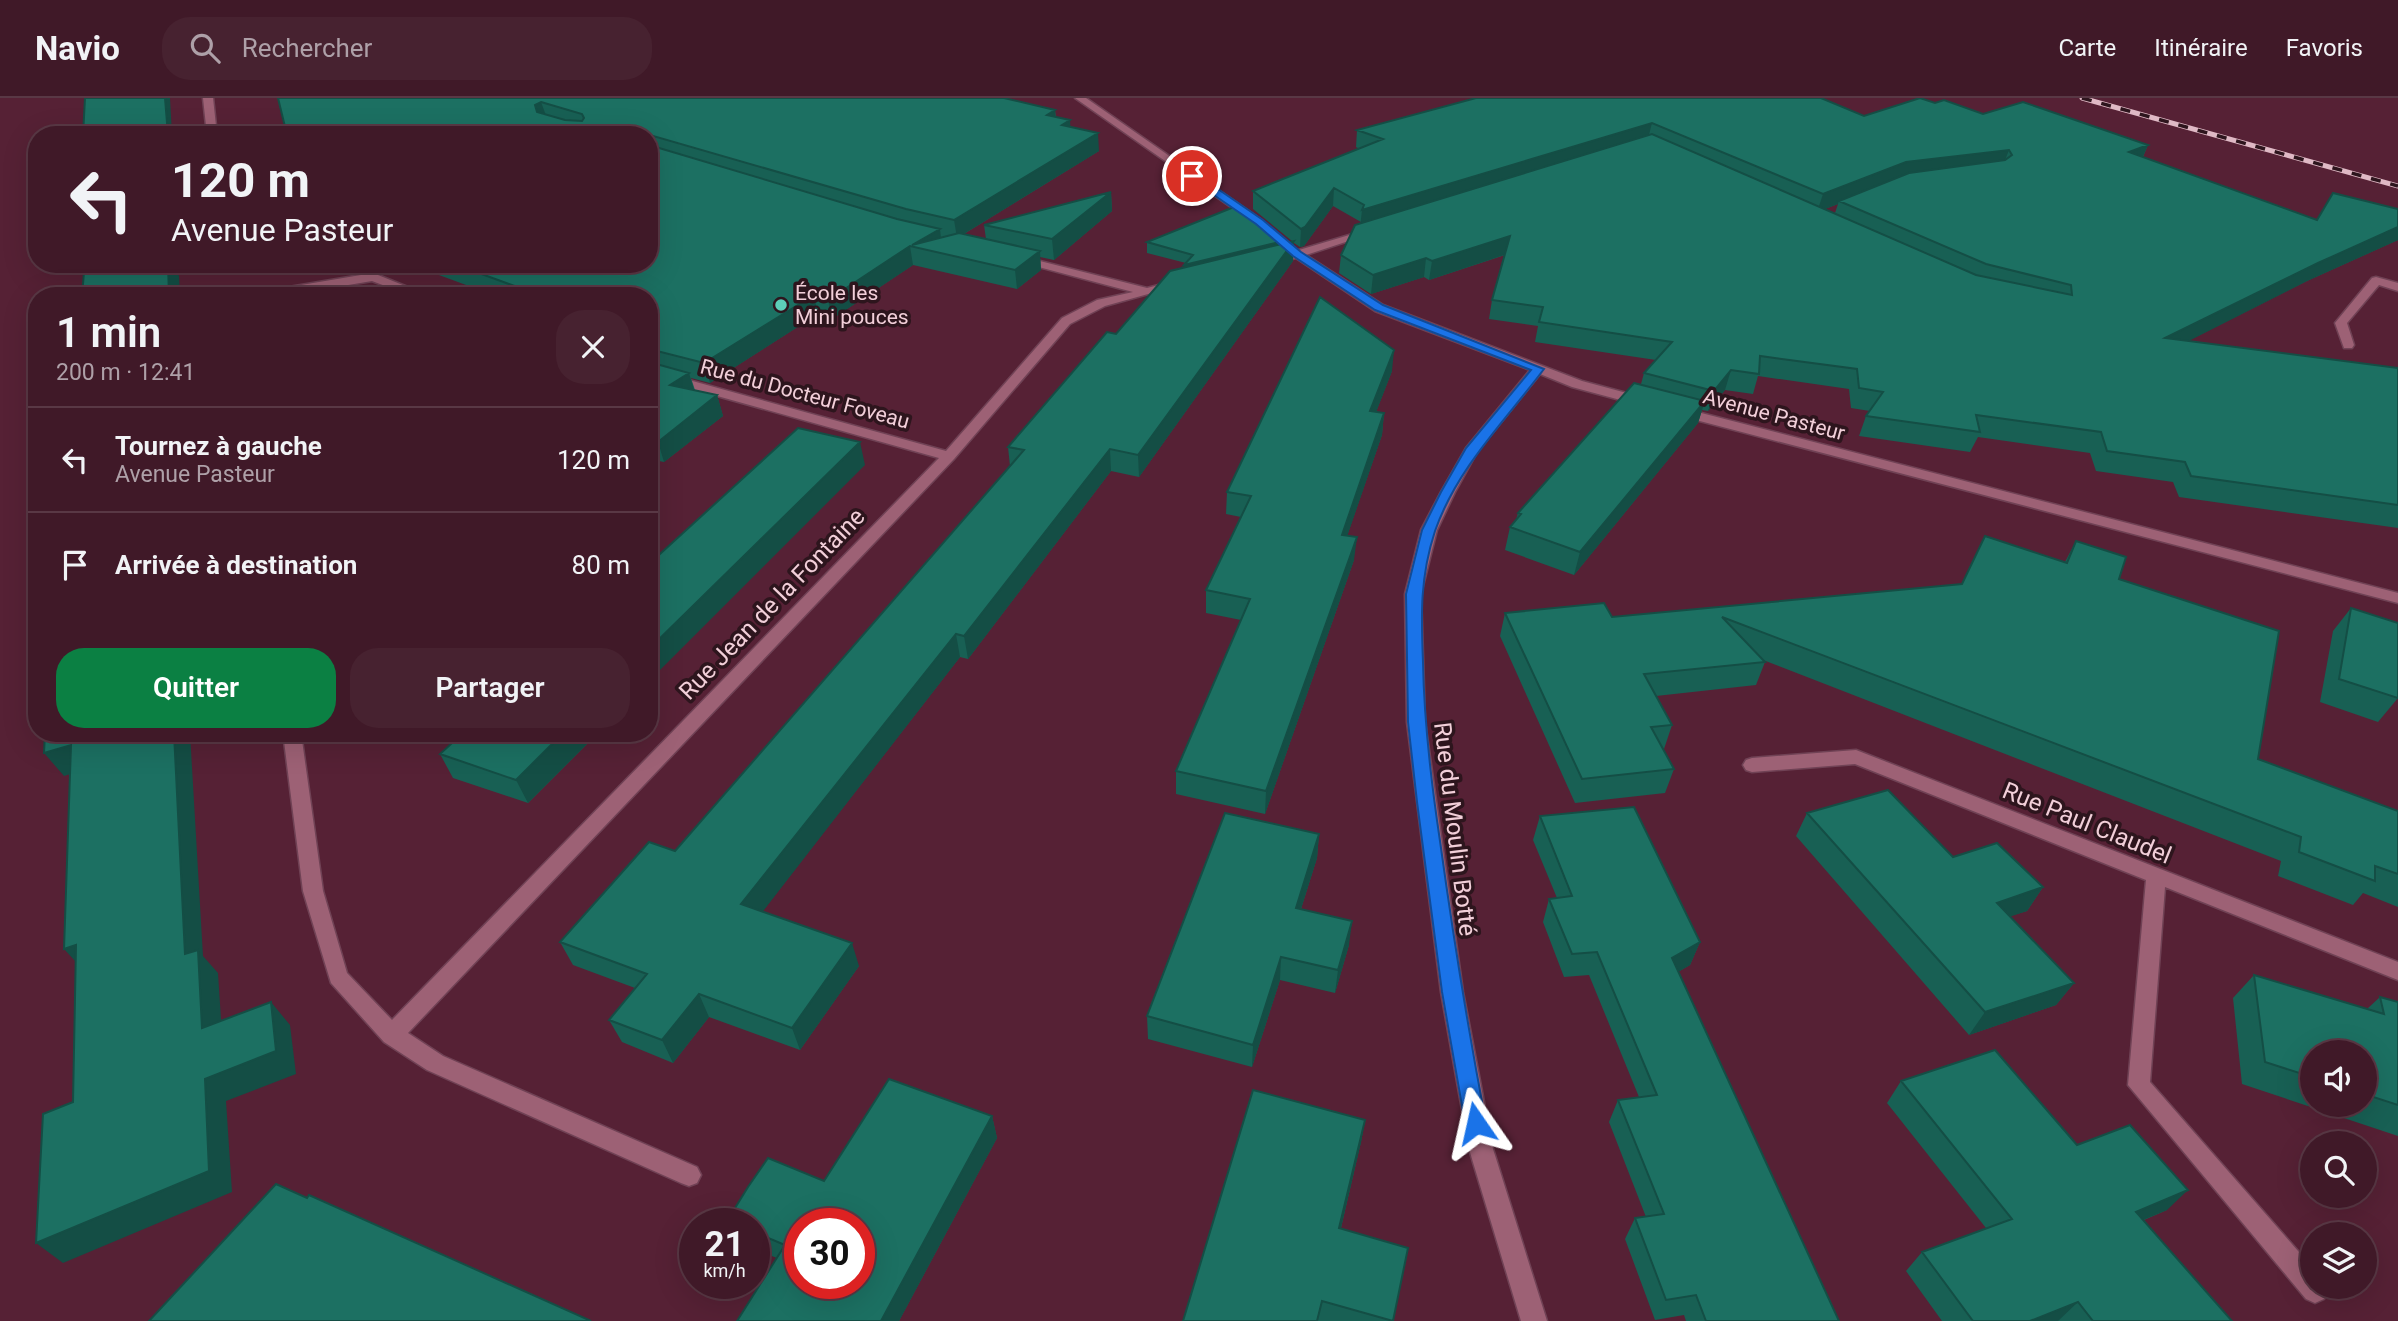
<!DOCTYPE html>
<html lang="fr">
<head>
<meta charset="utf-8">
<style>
  body { margin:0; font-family:Roboto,sans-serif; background:#472230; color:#f1f3f6; height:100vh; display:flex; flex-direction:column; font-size:26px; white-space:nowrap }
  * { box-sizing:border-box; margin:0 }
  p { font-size:23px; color:#aea0a8 }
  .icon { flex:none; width:38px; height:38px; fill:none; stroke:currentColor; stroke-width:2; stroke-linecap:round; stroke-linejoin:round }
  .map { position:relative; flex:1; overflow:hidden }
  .panel { position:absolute; left:28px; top:189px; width:630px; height:455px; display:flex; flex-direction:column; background:#401928; border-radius:28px; box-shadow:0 7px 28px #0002,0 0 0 2px #593845 }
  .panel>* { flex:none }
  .top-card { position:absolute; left:28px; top:28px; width:630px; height:147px; border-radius:28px; box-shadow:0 7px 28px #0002,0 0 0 2px #593845; background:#401928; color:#f1f3f6; overflow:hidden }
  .buttons { position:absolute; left:2300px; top:942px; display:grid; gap:14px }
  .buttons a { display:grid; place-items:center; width:77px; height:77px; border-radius:50%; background:#401928; box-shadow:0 7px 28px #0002,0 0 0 2px #593845; font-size:35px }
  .speed { position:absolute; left:679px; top:1110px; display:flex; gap:14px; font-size:35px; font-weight:700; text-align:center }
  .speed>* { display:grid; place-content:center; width:91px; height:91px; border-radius:50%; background:#401928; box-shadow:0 7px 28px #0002,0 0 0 2px #593845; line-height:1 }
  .speed small { font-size:18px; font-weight:400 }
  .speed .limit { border:10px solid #d22; background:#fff; color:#111 }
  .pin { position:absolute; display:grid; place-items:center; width:60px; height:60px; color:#fff; margin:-30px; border:4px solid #fff; border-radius:50%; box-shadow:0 2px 7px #0007 }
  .me { position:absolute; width:77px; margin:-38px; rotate:349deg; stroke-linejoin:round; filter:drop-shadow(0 0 5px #0008) }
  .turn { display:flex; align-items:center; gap:24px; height:147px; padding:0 28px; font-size:32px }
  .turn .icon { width:91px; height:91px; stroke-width:2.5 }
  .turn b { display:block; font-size:49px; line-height:60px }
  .round { display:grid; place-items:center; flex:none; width:74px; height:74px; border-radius:28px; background:#472230 }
  .summary { display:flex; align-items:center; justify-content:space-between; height:119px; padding:0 28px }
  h1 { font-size:42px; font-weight:600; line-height:52px }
  .action { display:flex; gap:14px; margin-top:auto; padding:14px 28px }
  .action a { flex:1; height:80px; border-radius:28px; background:#0b8043; color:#fff; font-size:28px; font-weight:600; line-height:80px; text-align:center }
  .action a+a { background:#472230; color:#f1f3f6 }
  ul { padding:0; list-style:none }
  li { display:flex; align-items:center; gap:21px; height:105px; padding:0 28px; border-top:2px solid #593845 }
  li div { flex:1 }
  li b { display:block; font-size:26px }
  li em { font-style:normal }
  header { display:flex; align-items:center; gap:42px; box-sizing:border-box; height:98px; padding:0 35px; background:#401928; border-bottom:2px solid #593845 }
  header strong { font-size:33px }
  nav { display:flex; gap:38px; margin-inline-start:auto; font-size:24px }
  .search { width:490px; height:63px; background:#472230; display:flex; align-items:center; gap:18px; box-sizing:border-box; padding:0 24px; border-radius:28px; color:#aea0a8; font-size:26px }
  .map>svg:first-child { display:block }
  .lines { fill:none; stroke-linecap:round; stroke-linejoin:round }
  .minor-casing { stroke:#704255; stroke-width:3 }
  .minor { fill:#9d6175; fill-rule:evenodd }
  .rail-casing { stroke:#dfb9c5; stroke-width:5 }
  .rail { stroke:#2d151d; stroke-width:3.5; stroke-dasharray:10; stroke-linecap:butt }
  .wall { fill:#186054; fill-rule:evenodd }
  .shaded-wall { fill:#144e45 }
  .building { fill:#1c7062; stroke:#144e45; stroke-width:2; fill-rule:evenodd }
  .route { fill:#1a73e8; stroke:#114b97; stroke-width:2 }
  .poi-dot { fill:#5dceb8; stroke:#2d151d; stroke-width:2.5 }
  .labels { text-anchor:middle; stroke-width:7; stroke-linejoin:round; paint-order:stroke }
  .far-poi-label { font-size:21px; fill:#f2cfd9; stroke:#2d151d; text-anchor:start }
  .far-street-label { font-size:21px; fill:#f2cfd9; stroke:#2d151d }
  .street-label { font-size:24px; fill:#f2cfd9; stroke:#2d151d }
</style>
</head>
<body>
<header>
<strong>Navio</strong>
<div class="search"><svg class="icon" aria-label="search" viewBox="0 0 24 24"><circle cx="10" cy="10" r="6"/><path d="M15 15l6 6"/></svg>Rechercher</div>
<nav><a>Carte</a><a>Itinéraire</a><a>Favoris</a></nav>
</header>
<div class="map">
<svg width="2398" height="1223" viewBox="0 0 2398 1223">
  <rect width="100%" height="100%" fill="#562135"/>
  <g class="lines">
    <g class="minor-casing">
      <path id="minor" d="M203,0H213L217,37H207Z
        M1075,0H1086L1260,121L1251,123Z
        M1366,132L1376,134L1306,157L1383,207L1582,283L1649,301L1651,304L1649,307H1639L1572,289L1540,276L1477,354L1455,394L1437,432L1421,496L1425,624L1463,894L1493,1051L1547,1223H1521L1469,1051L1441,894L1407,624L1405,496L1421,432L1441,394L1466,350L1530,272L1375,213L1296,160L1273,166L1267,163L1288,155L1289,151L1299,152Z
        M1020,158L1147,190L1178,182L1184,186L1105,208L1070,226L954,361L408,935L443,958L697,1069L701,1077L697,1085L689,1088L681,1085L427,972L384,944L331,885L303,793L283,635H301L323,793L347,875L392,922L939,360L649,279V271L946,353L1062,220L1097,202L1133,194L1016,163V159Z
        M373,175L430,198H412L372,183L289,197L283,193L289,189Z
        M2376,179L2398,185V193L2379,187L2347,225L2354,247L2352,250H2344L2335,225L2372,180Z
        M1678,309L2398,495V505L1673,316V310Z
        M1856,652L2398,864V882L2165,789L2150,984L2312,1169V1188H2326L2328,1192L2324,1201L2315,1205L2306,1201L2128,987L2146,782L1855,666L1752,674L1746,672L1743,667L1746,662L1752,660Z"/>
    </g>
    <use href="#minor" class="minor"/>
    <g class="rail-casing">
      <path id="rail" d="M2082,0L2398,88"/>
    </g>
    <use href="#rail" class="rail"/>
  </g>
  <path class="wall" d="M278,0L1055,12L1056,19L1071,29L1099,53L964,136L986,141L984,127L1111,94L1112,113L1054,162L1040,159L1041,172L1017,191L913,167L832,221L818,216L710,285L691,280L695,292L717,297L723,318L664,364L649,361V198H496L409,166H649V37H287Z
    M1935,5L1983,16L2148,47L2143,59L2317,122L2398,111V142L2307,183L2188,243L2398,270V430L2179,399L2173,384L2096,373L2090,355L1978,339L1970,354L1859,338L1866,318L1870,313L1851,310L1849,291L1758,278L1753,296L1725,292L1708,313L1702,312L1698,325L1574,477L1505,452L1510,429L1516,422L1518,415L1641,286L1644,275L1656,262L1535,244L1538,228L1489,221L1492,202L1505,157L1429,182L1424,179L1371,196L1339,175L1341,157L1361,124L1333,108L1304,148L1300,149L1294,145L1293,163L1139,379L1111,373L968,561L960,559L762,814L859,868L800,952L709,919L673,965L622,944L609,922L635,890L573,867L560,844L675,753L1010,368L1008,349L1116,236L1184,170V167L1186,165L1147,155V144L1284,143V145L1292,143L1253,111V93L1360,51L1356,49L1357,32L1864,18ZM1838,106L1835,115L1825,111Z
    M1392,273L1376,314L1384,315L1382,337L1347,438L1354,462L1265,716L1176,696V673L1241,522L1206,515V492L1241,419L1226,416L1227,394Z
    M2076,443L2119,481L2258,661L2398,713V809L2363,795L2353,807L2278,778L2281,763L1763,562L1765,564L1756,587L1656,598L1672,627L1664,651H1663L1674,671L1665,695L1575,705L1500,538L1505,515L1612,519L1962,486L2065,464Z
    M2351,510L2398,600L2378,624L2320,604L2333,533Z
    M598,635L528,705L453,680L440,656Z
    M1807,715L1953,759L2043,789L2027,813L2010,818L2074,885L2056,907L1969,937L1796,738Z
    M1540,718L1700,844L1690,867L1678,874L1839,1223H1686L1684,1217L1655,1222L1625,1141L1635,1120L1646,1119L1609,1024L1618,1002L1639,999L1589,877L1564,879L1543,824L1549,801L1557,800L1533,742Z
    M1319,736L1317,760L1301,811L1349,847L1335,895L1280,882L1252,969L1148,941L1147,918Z
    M2254,877L2367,911L2380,899L2398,904V1038L2242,986L2233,900ZM2312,954H2364V1006H2312Z
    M1901,983L2077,1047L2167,1112L2144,1122L2232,1223H1942L1906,1173L1922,1154L1986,1130L1887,1005Z
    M992,1018L997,1040L899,1223H737L777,1160L754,1151V1125H728L727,1123L824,1083Z
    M1365,1022L1361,1044L1341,1130L1393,1223H1183Z"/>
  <path class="shaded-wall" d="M165,0H170L172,37H168Z
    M541,4L547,20L542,31L535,7Z
    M1055,12L1056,29L1047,17Z
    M1070,22L1071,39L1062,27Z
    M1652,25L1648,41L1360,130L1362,112Z
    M1098,35L1099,53L957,140L954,122Z
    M2148,47L2140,65L2129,54Z
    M2009,52L2002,70L1839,103L1838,106L1817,114L1823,96L1906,64Z
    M1334,90L1333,108L1304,148L1300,149L1301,131Z
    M1111,94L1112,113L1054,162L1052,141Z
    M2398,129V142L2307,183L2155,260L2165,240L2318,165Z
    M940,131L942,149L912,147Z
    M1510,138L1507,156L1429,182L1432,163Z
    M1284,143L1283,154L1184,178V167Z
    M1294,143L1293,163L1139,379L1138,357Z
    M910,148L913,167L832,221L828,202Z
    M1040,153L1041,172L1017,191L1015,172Z
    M1426,160L1424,179L1371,196L1373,177Z
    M168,166H173L179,178L180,198H169Z
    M814,197L818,216L710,285L704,265Z
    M1394,252L1392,273L1368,335L1370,313Z
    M1731,272L1725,292L1708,313L1714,293Z
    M689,275L695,295L670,287Z
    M717,297L723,318L664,364L658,344Z
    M1705,303L1698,325L1574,477L1580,454Z
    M1384,315L1382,337L1340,459L1342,437Z
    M860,344L865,367L649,583V551Z
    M1110,351L1111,373L968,561L964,538Z
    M1357,439L1354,462L1265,716L1266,693Z
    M956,536L960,559L750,830L741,806Z
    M174,635H190L203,858L218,875L223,952L202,930L185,856Z
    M563,635H598L528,705L516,682Z
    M71,647L90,670L64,678L44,655Z
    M1319,736L1317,760L1294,833L1296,810Z
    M2043,789L2027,813L1982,828L1997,805Z
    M1352,823L1349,847L1335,895L1338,872Z
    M1700,844L1690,867L1662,883L1672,860Z
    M852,845L859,868L800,952L792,930Z
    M76,847L86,875L64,851Z
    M1281,859L1280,882L1252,969L1253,947Z
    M2074,885L2056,907L1969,937L1985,914Z
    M699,896L709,919L673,965L662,942Z
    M271,904L290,927L296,976L226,1003L232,1094L63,1165L36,1145L205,981Z
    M992,1018L997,1040L899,1223H881Z
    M1365,1022L1361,1044L1336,1151L1339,1130Z
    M2188,1092L2167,1112L2116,1133L2136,1114Z
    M2078,1204L2058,1223H2030Z"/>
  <path class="building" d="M85,0H165L168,37H83Z
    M278,0H1004L1055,12L1047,17L1070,22L1062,27L1098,35L954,122L906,111L643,35V37H287ZM541,4L582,16L584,20L582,23L565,22L537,14L535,7Z
    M1476,0H1821L1864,18L1920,0L1935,5L1944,2L1983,16L2023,4L2148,47L2129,54L2317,122L2333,95L2398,111V129L2318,165L2165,240L2398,270V407L2191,378L2185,364L2107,353L2101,334L1976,317L1980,334L1866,318L1883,294L1859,290L1857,271L1760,258L1759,276L1731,272L1714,293L1644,275L1672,244L1539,224L1543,209L1492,202L1510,138L1432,163L1426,160L1373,177L1341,157L1355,127L1652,36L1976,177L2072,197L2071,187L1986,166L1839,103L1909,75L2005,62L2012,57L2009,52L1906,64L1823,96L1652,25L1362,112L1364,107L1334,90L1305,129L1301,131L1253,93L1383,41L1357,32Z
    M649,47L897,121L940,131L912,147L959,135L1040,153L1015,172L910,148L828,202L814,197L704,265L649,251V198H542L454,166H649Z
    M1111,94L1052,141L984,127Z
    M1239,107L1284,143L1184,167L1193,157L1147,144Z
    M1294,143L1138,357L1110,351L964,538L956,536L741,806L852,845L792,930L699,896L662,942L609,922L647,876L560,844L649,744L675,753L1024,352L1008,349L1107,234L1116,236L1170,173Z
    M121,166H168L169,198H82L84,174Z
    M1320,199L1394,252L1370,313L1384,315L1342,437L1357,439L1266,693L1176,673L1250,501L1206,492L1251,398L1227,394Z
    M649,264L689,275L670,287L717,297L658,344L649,342Z
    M1634,285L1705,303L1580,454L1510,429L1521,416L1518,415Z
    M798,330L860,344L649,551V466Z
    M1985,438L2067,465L2076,443L2126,459L2119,481L2279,533L2258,661L2398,713V776L2375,768V783L2299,754L2301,739L1722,519L1765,564L1644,576L1672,627L1651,629L1674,671L1582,681L1505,515L1604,505L1612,519L1962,486Z
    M2351,510L2398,525V600L2339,581Z
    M45,635H174L185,856L198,852L202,930L271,904L276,953L205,981L209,1073L36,1145L43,1016L73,1004L76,847L64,851L71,647L44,655Z
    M463,635H563L516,682L440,656Z
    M1888,692L1953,759L1997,745L2043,789L1997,805L2074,885L1985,914L1807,715Z
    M1634,709L1700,844L1672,860L1839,1223H1706L1696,1197L1666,1202L1635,1120L1664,1116L1618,1002L1657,997L1597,854L1572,856L1549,801L1572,798L1540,718Z
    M1225,715L1319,736L1296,810L1352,823L1338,872L1281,859L1253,947L1147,918Z
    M2254,877L2384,916L2380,899L2398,904V1007L2364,996V954H2312V979L2265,964Z
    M1995,952L2077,1047L2130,1027L2188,1092L2136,1114L2232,1223H2093L2078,1204L2030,1223H1973L1922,1154L2012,1121L1901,983Z
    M889,981L992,1018L881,1223H737L785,1147L754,1134V1125H732L727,1123L748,1089L768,1060L824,1083ZM800,1125H859V1185H800Z
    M1253,992L1365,1022L1339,1130L1408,1150L1393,1223L1322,1203L1317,1223H1183Z
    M276,1086L307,1100L309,1097L591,1223H149Z"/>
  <path class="route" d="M1189,76H1196L1263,122L1301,154L1383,207L1544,271C1505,323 1457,370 1435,433C1420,479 1421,516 1423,564C1424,624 1431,683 1440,743C1453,837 1468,931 1486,1025L1483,1032L1476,1035L1469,1032L1465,1025L1442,894L1417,704L1408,624L1406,496L1422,432L1441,394L1466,350L1531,272L1375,212L1293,158L1256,126L1189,80Z"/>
  <circle class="poi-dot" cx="781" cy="207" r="7"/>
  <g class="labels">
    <g class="far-poi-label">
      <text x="795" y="202">École les<tspan x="795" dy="24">Mini pouces</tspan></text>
    </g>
    <g class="far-street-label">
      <text transform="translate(805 296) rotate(15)" y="7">Rue du Docteur Foveau</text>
      <text transform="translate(1774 317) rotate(15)" y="7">Avenue Pasteur</text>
    </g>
    <g class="street-label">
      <text transform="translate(772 506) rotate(-46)" y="8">Rue Jean de la Fontaine</text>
      <text transform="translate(2087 725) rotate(22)" y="8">Rue Paul Claudel</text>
      <text transform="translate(1455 731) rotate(83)" y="8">Rue du Moulin Botté</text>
    </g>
  </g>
</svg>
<div class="buttons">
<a><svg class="icon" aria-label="sound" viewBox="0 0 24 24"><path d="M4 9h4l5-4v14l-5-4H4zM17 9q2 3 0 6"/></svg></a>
<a><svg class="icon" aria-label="search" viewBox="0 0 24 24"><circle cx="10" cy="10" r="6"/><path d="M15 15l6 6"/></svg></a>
<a><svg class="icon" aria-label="layers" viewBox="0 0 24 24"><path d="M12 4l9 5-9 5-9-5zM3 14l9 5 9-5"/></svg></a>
</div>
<div class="speed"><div>21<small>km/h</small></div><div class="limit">30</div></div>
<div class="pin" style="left:1192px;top:78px;background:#d93025"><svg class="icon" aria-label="arrive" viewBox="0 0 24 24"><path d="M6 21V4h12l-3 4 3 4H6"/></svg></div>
<svg class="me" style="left:1476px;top:1025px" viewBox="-20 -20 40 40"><path d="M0-17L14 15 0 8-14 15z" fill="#1a73e8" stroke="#fff" stroke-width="4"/></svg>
<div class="top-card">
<div class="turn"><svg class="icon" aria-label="left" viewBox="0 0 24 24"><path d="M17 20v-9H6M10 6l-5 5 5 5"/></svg><div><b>120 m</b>Avenue Pasteur</div></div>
</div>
<section class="panel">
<div class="summary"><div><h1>1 min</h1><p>200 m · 12:41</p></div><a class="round"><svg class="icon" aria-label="close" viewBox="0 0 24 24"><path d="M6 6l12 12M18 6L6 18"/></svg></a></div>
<ul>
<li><svg class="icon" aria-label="left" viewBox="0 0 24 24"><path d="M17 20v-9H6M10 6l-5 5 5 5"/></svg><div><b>Tournez à gauche</b><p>Avenue Pasteur</p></div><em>120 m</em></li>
<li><svg class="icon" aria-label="arrive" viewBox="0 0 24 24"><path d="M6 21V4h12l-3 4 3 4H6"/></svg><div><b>Arrivée à destination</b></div><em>80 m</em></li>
</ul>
<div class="action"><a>Quitter</a><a>Partager</a></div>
</section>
</div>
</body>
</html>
